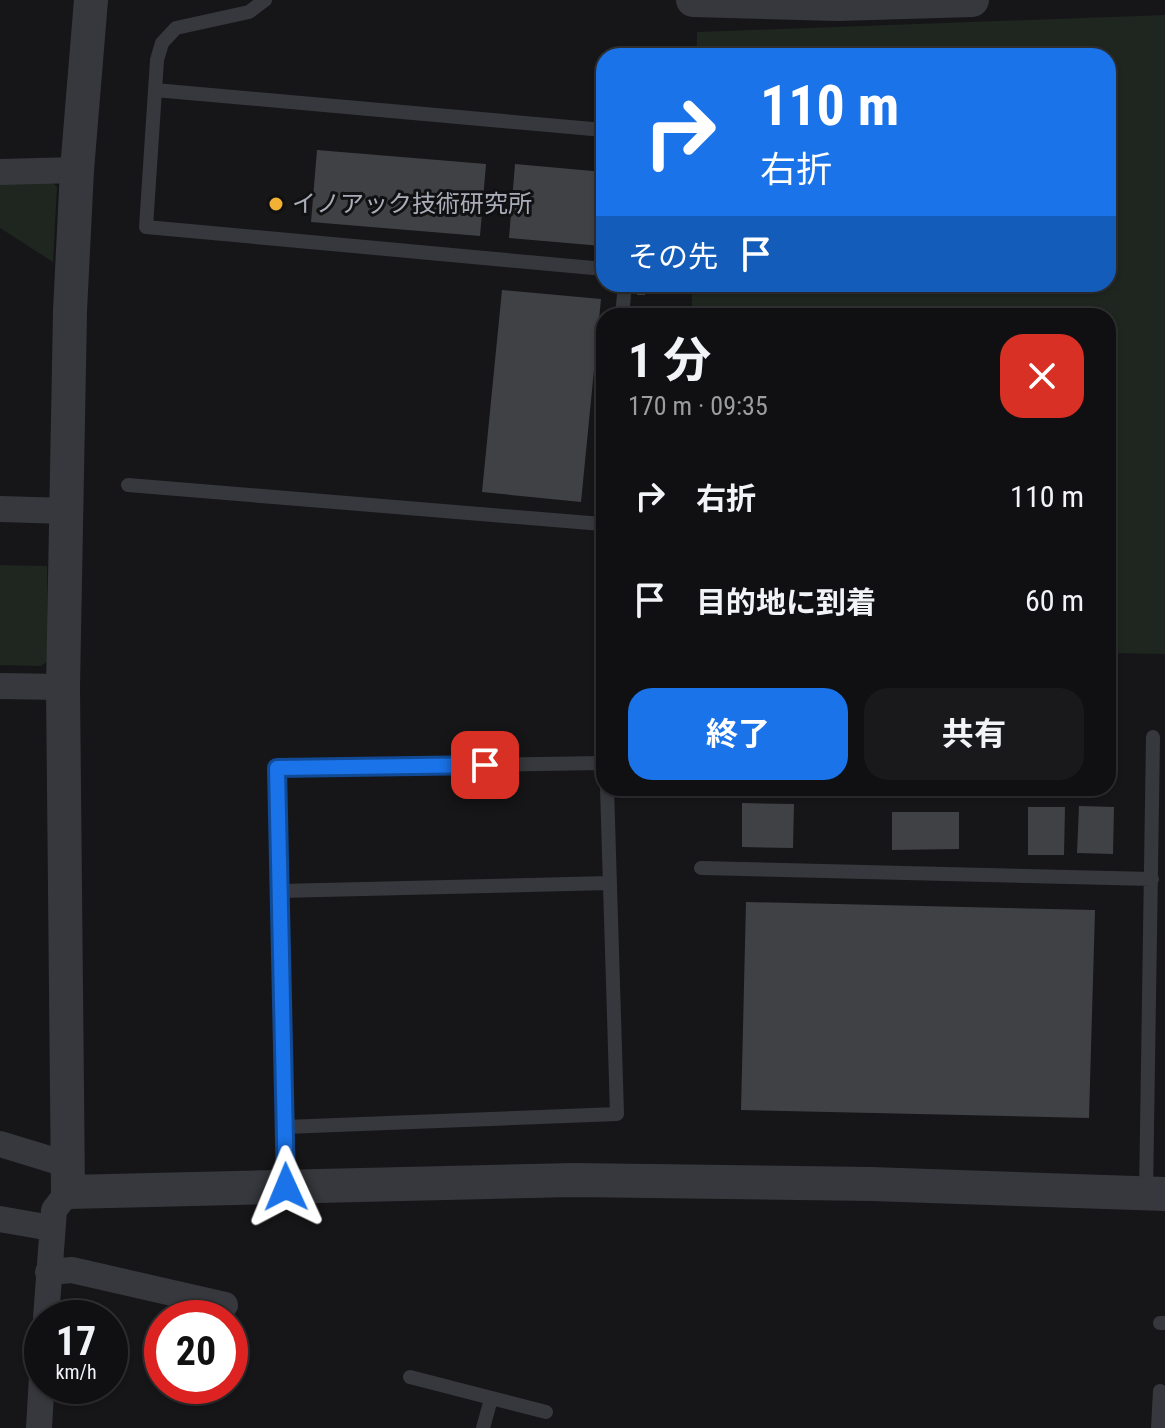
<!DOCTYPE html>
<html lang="ja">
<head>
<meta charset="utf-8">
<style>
  body { margin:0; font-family:"Roboto Condensed","Noto Sans JP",sans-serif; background:#19191b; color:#f1f3f6; height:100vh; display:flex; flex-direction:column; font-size:30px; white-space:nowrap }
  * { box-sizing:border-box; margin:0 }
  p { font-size:26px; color:#9c9d9f }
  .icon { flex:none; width:44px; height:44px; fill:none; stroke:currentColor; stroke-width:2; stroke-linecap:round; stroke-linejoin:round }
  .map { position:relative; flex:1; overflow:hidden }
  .details { position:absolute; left:596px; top:308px; width:520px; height:488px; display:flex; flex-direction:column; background:#101012; border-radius:24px; box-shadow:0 2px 6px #0004,0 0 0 2px #303032 }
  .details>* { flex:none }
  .hud { position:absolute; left:596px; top:48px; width:520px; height:244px; border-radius:24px; box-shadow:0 2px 6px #0004,0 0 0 2px #303032; background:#1a73e8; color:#fff; overflow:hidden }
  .speed { position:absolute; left:24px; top:1300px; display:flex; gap:16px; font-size:40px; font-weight:700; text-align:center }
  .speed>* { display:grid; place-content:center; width:104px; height:104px; border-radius:50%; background:#101012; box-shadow:0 2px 6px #0004,0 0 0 2px #303032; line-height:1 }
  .speed small { font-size:20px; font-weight:400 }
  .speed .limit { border:12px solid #d22; background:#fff; color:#111 }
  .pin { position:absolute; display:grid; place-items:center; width:68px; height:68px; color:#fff; margin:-34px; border-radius:16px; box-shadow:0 4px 12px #0006 }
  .me { position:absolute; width:88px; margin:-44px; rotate:359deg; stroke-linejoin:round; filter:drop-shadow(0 0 6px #0008) }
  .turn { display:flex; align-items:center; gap:28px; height:168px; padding:0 32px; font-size:36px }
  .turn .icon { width:104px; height:104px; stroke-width:2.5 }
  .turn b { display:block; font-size:56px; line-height:68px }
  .then { display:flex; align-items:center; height:76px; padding:0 32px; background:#0003; gap:16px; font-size:30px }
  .round { display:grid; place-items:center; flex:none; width:84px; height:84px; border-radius:24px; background:#19191b }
  .head { display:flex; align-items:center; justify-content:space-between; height:136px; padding:0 32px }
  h1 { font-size:48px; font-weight:700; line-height:60px }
  .action { display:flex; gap:16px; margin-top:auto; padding:16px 32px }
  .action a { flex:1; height:92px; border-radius:24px; background:#1a73e8; color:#fff; font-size:32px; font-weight:700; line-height:92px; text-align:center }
  .action a+a { background:#19191b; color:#f1f3f6 }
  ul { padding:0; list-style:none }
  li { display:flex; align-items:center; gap:24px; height:104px; padding:0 32px }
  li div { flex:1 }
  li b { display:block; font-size:30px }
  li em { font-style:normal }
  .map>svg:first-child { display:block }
  .green { fill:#1e261f }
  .building { fill:#404145 }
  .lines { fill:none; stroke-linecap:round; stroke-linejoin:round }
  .service { stroke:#37383d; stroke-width:14 }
  .minor { stroke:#37383d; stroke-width:26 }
  .tertiary { stroke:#37383d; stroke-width:34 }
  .route-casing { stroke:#114b97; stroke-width:20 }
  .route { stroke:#1a73e8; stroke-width:14 }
  .poi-dot { fill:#f2b134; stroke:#111113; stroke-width:3 }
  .labels { text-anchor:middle; stroke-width:6; stroke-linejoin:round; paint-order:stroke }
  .poi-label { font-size:24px; fill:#a8adb8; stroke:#111113; text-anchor:start }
</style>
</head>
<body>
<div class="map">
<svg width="1165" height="1428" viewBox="0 0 1165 1428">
  <rect width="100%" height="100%" fill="#161618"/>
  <path class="green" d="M1165,15V654L1108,653V316H692V284H1108V56H697V32Z
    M50,180L57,187L53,262L0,228V181Z
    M0,565L47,566L48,661L41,666L0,665Z"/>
  <path class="building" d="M317,150L486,164L480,236L311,222Z
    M515,164L604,172L602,246L509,238Z
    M638,284H646L645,295H637Z
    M502,290L601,299L581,502L482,492Z
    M742,803L794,804L793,848L742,847Z
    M1079,806L1114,807L1113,854L1077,853Z
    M1028,807H1065L1064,855H1028Z
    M892,812H959V849L892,850Z
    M746,902L1095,910L1089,1118L741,1110Z"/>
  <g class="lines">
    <path class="service" d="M265,0L249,12L176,28L162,43L157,60L146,227L604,269
      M155,90L604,130
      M622,316L625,284
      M128,485L602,524L604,499
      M701,868L1152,879
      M280,891L610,883
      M285,1127L617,1114L607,788
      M286,1187L277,768L604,763
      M1146,1194L1153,737
      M1160,1323H1165
      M410,1377L546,1412
      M483,1428L491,1399
      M1158,1428L1160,1391"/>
    <path class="minor" d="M0,172L77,170
      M0,509L67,511
      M0,686L63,687
      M0,1144L69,1165
      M0,1219L51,1228
      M48,1272L72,1270L225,1305
      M46,1318L54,1210L68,1192
      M39,1428L42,1376"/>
    <path class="tertiary" d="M91,0L77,170L70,311L63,687L68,1192L573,1180L871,1184L1165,1194
      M693,0L838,4L972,0"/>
  </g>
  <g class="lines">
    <g class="route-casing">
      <path id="route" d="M286,1187L277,768L485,765"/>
    </g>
    <use href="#route" class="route"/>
  </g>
  <circle class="poi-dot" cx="276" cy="204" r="8"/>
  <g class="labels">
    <g class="poi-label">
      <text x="292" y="212">イノアック技術研究所</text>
    </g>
  </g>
</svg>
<div class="speed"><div>17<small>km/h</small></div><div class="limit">20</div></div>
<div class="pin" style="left:485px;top:765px;background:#d93025"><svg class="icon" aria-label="arrive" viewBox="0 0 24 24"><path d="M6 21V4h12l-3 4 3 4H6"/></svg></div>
<svg class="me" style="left:286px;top:1187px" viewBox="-20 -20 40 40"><path d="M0-17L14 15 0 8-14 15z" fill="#1a73e8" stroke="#fff" stroke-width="4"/></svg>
<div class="hud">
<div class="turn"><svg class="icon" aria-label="right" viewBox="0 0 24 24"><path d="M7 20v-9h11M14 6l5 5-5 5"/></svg><div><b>110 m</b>右折</div></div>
<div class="then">その先<svg class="icon" aria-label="arrive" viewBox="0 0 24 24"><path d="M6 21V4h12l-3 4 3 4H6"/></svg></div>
</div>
<section class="details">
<div class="head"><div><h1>1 分</h1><p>170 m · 09:35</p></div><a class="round" style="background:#d93025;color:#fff"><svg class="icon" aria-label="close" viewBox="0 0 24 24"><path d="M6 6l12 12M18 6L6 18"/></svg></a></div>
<ul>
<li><svg class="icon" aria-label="right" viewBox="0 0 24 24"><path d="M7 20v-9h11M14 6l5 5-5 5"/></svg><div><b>右折</b></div><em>110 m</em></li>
<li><svg class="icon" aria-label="arrive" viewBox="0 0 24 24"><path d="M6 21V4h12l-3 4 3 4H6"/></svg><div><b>目的地に到着</b></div><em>60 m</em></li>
</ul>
<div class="action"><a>終了</a><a>共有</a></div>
</section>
</div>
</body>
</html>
